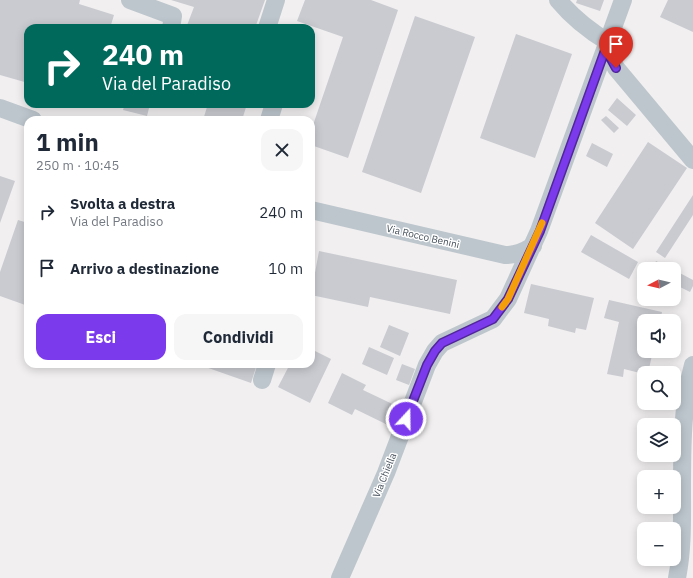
<!DOCTYPE html>
<html lang="it">
<head>
<meta charset="utf-8">
<style>
  body { margin:0; font-family:"IBM Plex Sans",sans-serif; background:#f6f6f7; color:#1f2937; height:100vh; display:flex; flex-direction:column; font-size:15px; white-space:nowrap }
  * { box-sizing:border-box; margin:0 }
  p { font-size:13px; color:#747a83 }
  .icon { flex:none; width:22px; height:22px; fill:none; stroke:currentColor; stroke-width:2; stroke-linecap:round; stroke-linejoin:round }
  .map { position:relative; flex:1; overflow:hidden }
  .details { position:absolute; left:24px; top:116px; width:291px; height:252px; display:flex; flex-direction:column; background:#fff; border-radius:12px; box-shadow:0 2px 10px #0003 }
  .details>* { flex:none }
  .banner { position:absolute; left:24px; top:24px; width:291px; height:84px; border-radius:12px; box-shadow:0 2px 10px #0003; background:#00695c; color:#fff; overflow:hidden }
  .needle { width:26px; rotate:263deg }
  .tools { position:absolute; left:637px; top:262px; display:grid; gap:8px }
  .tools a { display:grid; place-items:center; width:44px; height:44px; border-radius:8px; background:#fff; box-shadow:0 2px 10px #0003; font-size:20px }
  .pin { position:absolute; display:grid; place-items:center; width:34px; height:34px; color:#fff; margin:-41px -17px; border-radius:50% 50% 50% 0; rotate:-45deg; box-shadow:0 0 4px #0007 }
  .pin .icon { rotate:45deg }
  .me { position:absolute; width:44px; margin:-22px; rotate:21deg; stroke-linejoin:round; filter:drop-shadow(0 0 3px #0008) }
  .turn { display:flex; align-items:center; gap:14px; height:84px; padding:0 12px; font-size:18px }
  .turn .icon { width:52px; height:52px; stroke-width:2.5 }
  .turn b { display:block; font-size:28px; line-height:34px }
  .round { display:grid; place-items:center; flex:none; width:42px; height:42px; border-radius:12px; background:#f6f6f7 }
  .summary { display:flex; align-items:center; justify-content:space-between; height:68px; padding:0 12px }
  h1 { font-size:24px; font-weight:700; line-height:30px }
  .cta { display:flex; gap:8px; margin-top:auto; padding:8px 12px }
  .cta a { flex:1; height:46px; border-radius:12px; background:#7c3aed; color:#fff; font-size:16px; font-weight:700; line-height:46px; text-align:center }
  .cta a+a { background:#f6f6f7; color:#1f2937 }
  ul { padding:0; list-style:none }
  li { display:flex; align-items:center; gap:12px; height:56px; padding:0 12px }
  li div { flex:1 }
  li b { display:block; font-size:15px }
  li em { font-style:normal }
  .map>svg:first-child { display:block }
  .building { fill:#c9cbd1 }
  .lines { fill:none; stroke-linecap:round; stroke-linejoin:round }
  .minor { stroke:#bdc6cd; stroke-width:18 }
  .route-casing { stroke:#51269a; stroke-width:10 }
  .route { stroke:#7c3aed; stroke-width:7 }
  .slow { stroke:#f59e0b; stroke-width:7 }
  .labels { text-anchor:middle; stroke-width:3; stroke-linejoin:round; paint-order:stroke }
  .street-label { font-size:10px; fill:#47515c; stroke:#fff }
</style>
</head>
<body>
<div class="map">
<svg width="693" height="578" viewBox="0 0 693 578">
  <rect width="100%" height="100%" fill="#f1efef"/>
  <path class="building" d="M0,0H80L79,4L114,15L110,28H28V83L0,75Z
    M171,0H265L255,28H186L194,7Z
    M305,0H371L398,10L348,158L311,145V131L343,37L297,21Z
    M577,0H604L600,11L576,3Z
    M668,0H693V32L660,17Z
    M415,16L475,37L421,193L362,172Z
    M516,34L572,54L535,158L480,138Z
    M617,98L636,115L627,126L608,110Z
    M125,104H150L147,116L123,110Z
    M197,104H247L242,120H203L207,107Z
    M606,116L619,128L614,133L601,120Z
    M648,142L687,168L633,249L595,223Z
    M592,143L613,154L607,167L586,156Z
    M0,176L15,181L0,223Z
    M693,195V215L665,258L656,252Z
    M18,220L28,223V306L0,296V272Z
    M591,235L638,262L629,279L581,252Z
    M319,251L457,280L450,314L370,297L368,307L311,295Z
    M656,261L672,269H652Z
    M674,270L693,280V286L690,292L674,284Z
    M531,284L594,298L586,330L576,328L575,333L548,326L549,319L524,313Z
    M609,300L662,312L660,321H644V351H653L648,373L644,374L624,369L623,377L607,374L619,322L604,318Z
    M389,325L409,333L400,356L380,347Z
    M369,347L394,358L387,375L362,364Z
    M311,349L331,359L310,403L278,387L290,364H311Z
    M197,364H257L251,383Z
    M402,364L415,369L409,385L396,380Z
    M342,373L366,385L363,390L403,409L394,428L355,409L352,415L328,403Z
    M648,522L664,529H645Z"/>
  <g class="lines">
    <path class="minor" d="M130,0L173,16L171,28
      M558,0C573,18 588,30 608,42
      M267,28L276,0
      M608,42L610,57L616,68L693,160
      M0,108L33,120
      M269,120L274,104
      M311,210L505,255C516,255 523,252 533,246
      M262,380L267,364
      M340,578L386,473L427,365L435,351L442,343L493,319L508,299L539,231L623,0
      M677,578C683,548 682,519 682,490C682,448 682,405 693,365"/>
  </g>
  <g class="lines">
    <g class="route-casing">
      <path id="route" d="M406,419L427,365L435,351L442,343L493,319L508,299L540,231L608,42L610,57L616,68"/>
    </g>
    <use href="#route" class="route"/>
    <path class="slow" d="M502,307L508,299L542,223"/>
  </g>
  <g class="labels">
    <g class="street-label">
      <text transform="translate(423 236) rotate(13)" y="4">Via Rocco Benini</text>
      <text transform="translate(384 475) rotate(-68)" y="4">Via Chiella</text>
    </g>
  </g>
</svg>
<div class="tools">
<a><svg class="needle" viewBox="-14 -14 28 28"><path d="M0-13l5 13h-10z" fill="#e53935"/><path d="M0 13l5-13h-10z" fill="#747a83"/></svg></a>
<a><svg class="icon" aria-label="sound" viewBox="0 0 24 24"><path d="M4 9h4l5-4v14l-5-4H4zM17 9q2 3 0 6"/></svg></a>
<a><svg class="icon" aria-label="search" viewBox="0 0 24 24"><circle cx="10" cy="10" r="6"/><path d="M15 15l6 6"/></svg></a>
<a><svg class="icon" aria-label="layers" viewBox="0 0 24 24"><path d="M12 4l9 5-9 5-9-5zM3 14l9 5 9-5"/></svg></a>
<a>+</a>
<a>−</a>
</div>
<div class="pin" style="left:616px;top:68px;background:#d93025"><svg class="icon" aria-label="arrive" viewBox="0 0 24 24"><path d="M6 21V4h12l-3 4 3 4H6"/></svg></div>
<svg class="me" style="left:406px;top:419px" viewBox="-20 -20 40 40"><circle r="17" fill="#7c3aed" stroke="#fff" stroke-width="3"/><path d="M0-11L8 9 0 5-8 9z" fill="#fff"/></svg>
<div class="banner">
<div class="turn"><svg class="icon" aria-label="right" viewBox="0 0 24 24"><path d="M7 20v-9h11M14 6l5 5-5 5"/></svg><div><b>240 m</b>Via del Paradiso</div></div>
</div>
<section class="details">
<div class="summary"><div><h1>1 min</h1><p>250 m · 10:45</p></div><a class="round"><svg class="icon" aria-label="close" viewBox="0 0 24 24"><path d="M6 6l12 12M18 6L6 18"/></svg></a></div>
<ul>
<li><svg class="icon" aria-label="right" viewBox="0 0 24 24"><path d="M7 20v-9h11M14 6l5 5-5 5"/></svg><div><b>Svolta a destra</b><p>Via del Paradiso</p></div><em>240 m</em></li>
<li><svg class="icon" aria-label="arrive" viewBox="0 0 24 24"><path d="M6 21V4h12l-3 4 3 4H6"/></svg><div><b>Arrivo a destinazione</b></div><em>10 m</em></li>
</ul>
<div class="cta"><a>Esci</a><a>Condividi</a></div>
</section>
</div>
</body>
</html>
